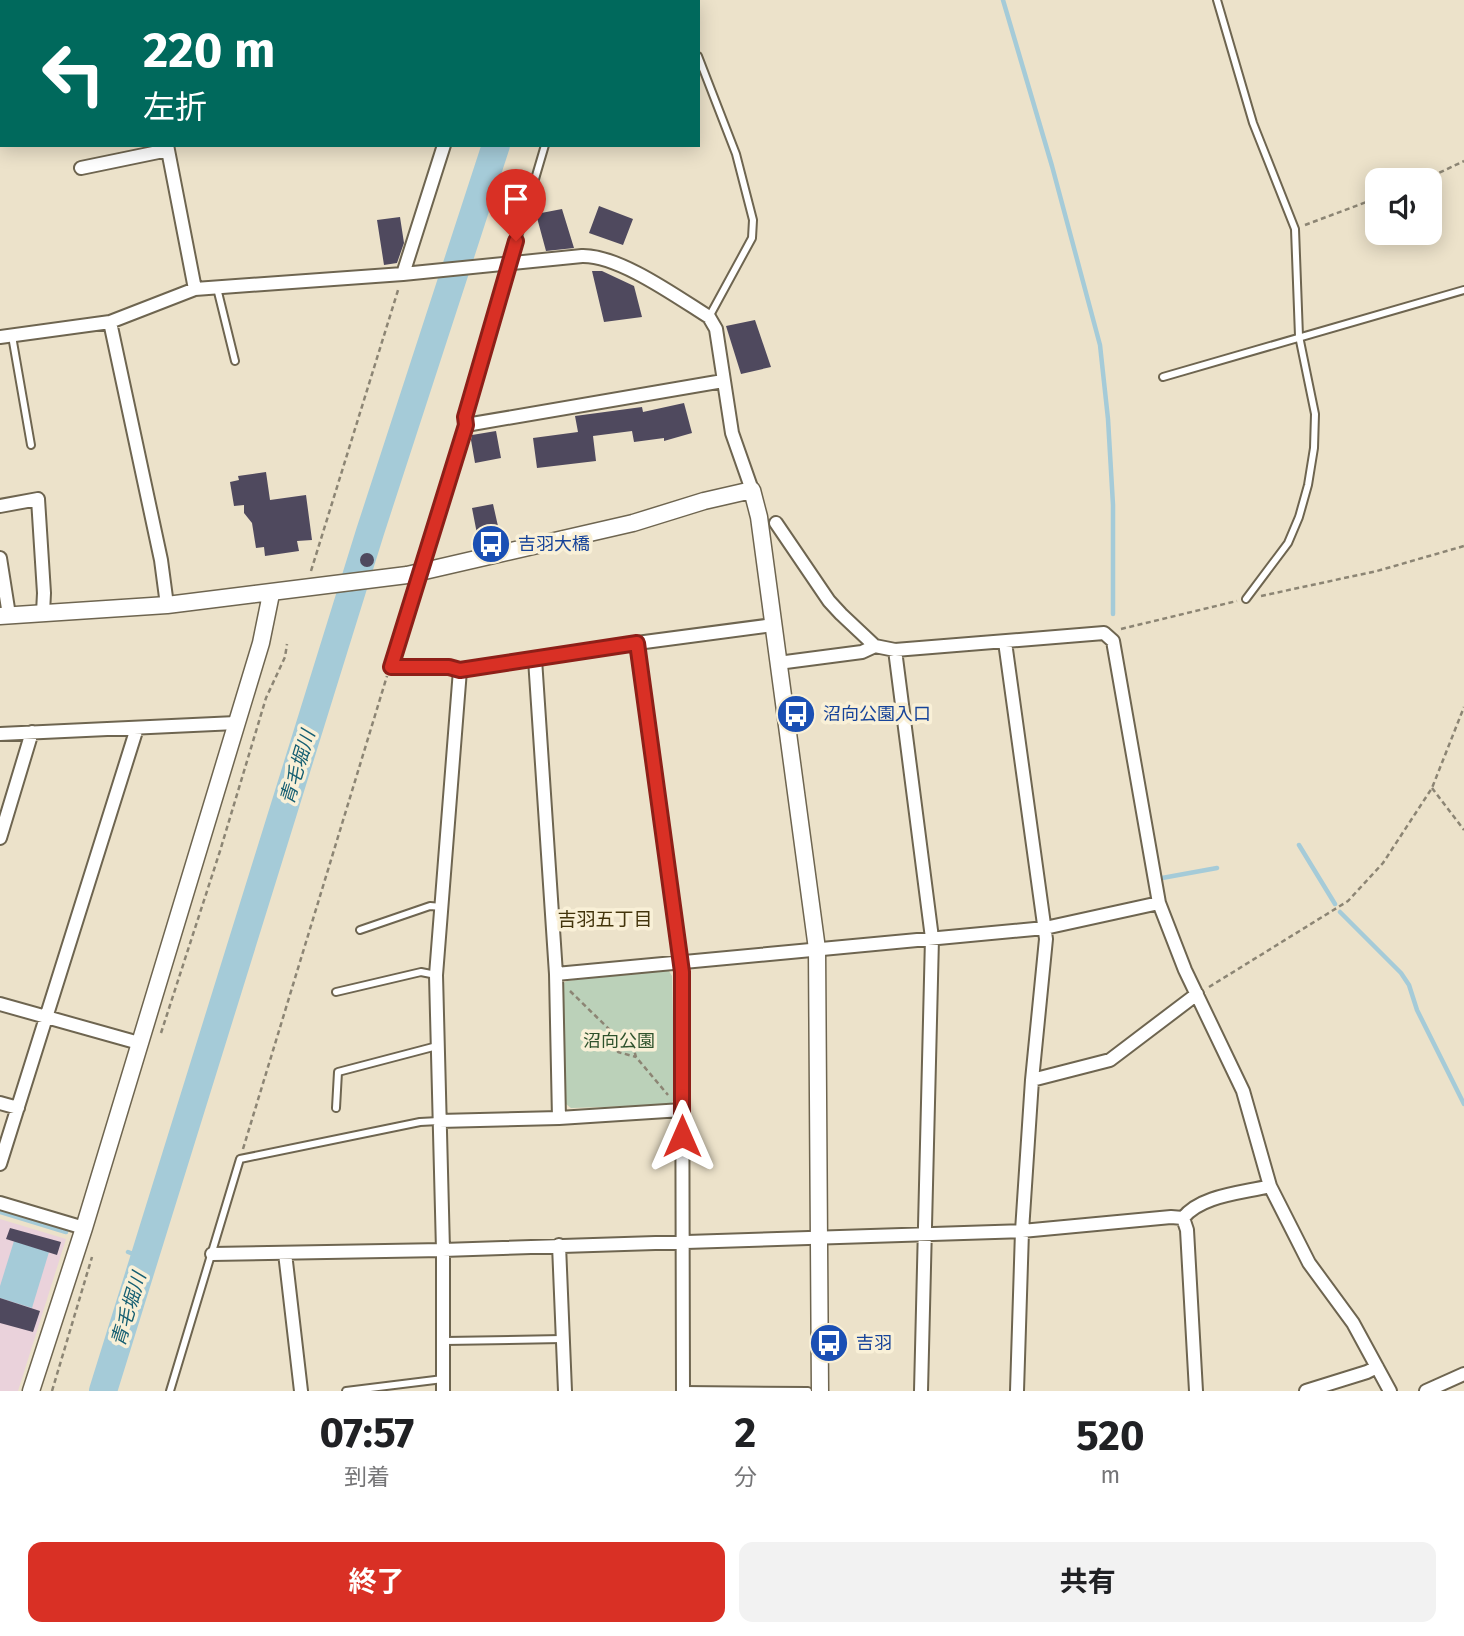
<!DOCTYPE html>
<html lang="ja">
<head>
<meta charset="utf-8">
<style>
  body { margin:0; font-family:"Fira Sans","Noto Sans JP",sans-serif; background:#f2f2f2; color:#202124; height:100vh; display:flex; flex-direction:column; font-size:26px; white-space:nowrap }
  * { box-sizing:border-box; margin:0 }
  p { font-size:23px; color:#757577 }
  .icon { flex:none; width:38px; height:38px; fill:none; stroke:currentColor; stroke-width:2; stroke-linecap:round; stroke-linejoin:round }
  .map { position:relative; height:1391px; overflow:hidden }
  .side { display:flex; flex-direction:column; background:#fff; flex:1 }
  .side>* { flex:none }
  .guide { position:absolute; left:0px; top:0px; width:700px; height:147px; box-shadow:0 4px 18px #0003; background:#00695c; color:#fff; overflow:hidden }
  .controls { position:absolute; left:1365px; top:168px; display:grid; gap:14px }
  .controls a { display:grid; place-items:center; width:77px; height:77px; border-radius:14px; background:#fff; box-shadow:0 4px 18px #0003; font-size:35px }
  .pin { position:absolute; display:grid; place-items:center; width:60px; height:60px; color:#fff; margin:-72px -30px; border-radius:50% 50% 50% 0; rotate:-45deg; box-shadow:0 0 7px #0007 }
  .pin .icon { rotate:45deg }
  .me { position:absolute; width:77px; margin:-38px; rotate:0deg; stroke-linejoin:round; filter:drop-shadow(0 0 5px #0008) }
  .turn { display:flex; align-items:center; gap:24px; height:147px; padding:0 28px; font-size:32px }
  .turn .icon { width:91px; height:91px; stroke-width:2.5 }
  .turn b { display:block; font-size:49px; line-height:60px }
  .eta { display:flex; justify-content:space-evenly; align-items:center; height:119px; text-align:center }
  .eta b { font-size:42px; font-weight:700; line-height:49px }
  .action { display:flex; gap:14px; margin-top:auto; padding:14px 28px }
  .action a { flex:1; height:80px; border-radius:14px; background:#d93025; color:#fff; font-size:28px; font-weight:700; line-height:80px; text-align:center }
  .action a+a { background:#f2f2f2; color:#202124 }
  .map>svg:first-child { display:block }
  .education { fill:#ead2db }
  .green { fill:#bbd1b9 }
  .water { fill:#a5cbd8 }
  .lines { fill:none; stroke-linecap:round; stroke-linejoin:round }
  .stream { stroke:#a5cbd8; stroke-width:4.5 }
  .river { stroke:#a5cbd8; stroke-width:28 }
  .building { fill:#4f495e }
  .service-casing { stroke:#6e6550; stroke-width:10 }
  .minor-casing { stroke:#6e6550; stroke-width:16 }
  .tertiary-casing { stroke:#6e6550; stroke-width:19 }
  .path { stroke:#8c8574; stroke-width:2.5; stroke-dasharray:5 3.5; stroke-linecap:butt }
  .service { stroke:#fff; stroke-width:6 }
  .minor { stroke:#fff; stroke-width:12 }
  .tertiary { stroke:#fff; stroke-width:16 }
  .route-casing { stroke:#8d1f18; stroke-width:18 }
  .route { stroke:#d93025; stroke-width:12 }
  .labels { text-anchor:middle; stroke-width:7; stroke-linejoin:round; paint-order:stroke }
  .transit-label { font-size:18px; fill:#164399; stroke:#f9f0d7; text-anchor:start }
  .park-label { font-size:18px; fill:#2e522c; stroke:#f9f0d7 }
  .water-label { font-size:19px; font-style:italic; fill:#165f72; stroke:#f9f0d7 }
  .neighbourhood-label { font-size:19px; fill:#43340b; stroke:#f9f0d7 }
</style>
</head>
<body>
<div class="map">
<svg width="1464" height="1391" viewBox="0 0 1464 1391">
  <rect width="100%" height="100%" fill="#ece2ca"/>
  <path class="education" d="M0,1219L66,1239L18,1391H0Z"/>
  <path class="green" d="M667,968L672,976L675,1099L669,1105L571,1108L566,1104L562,984L567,981Z"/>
  <path class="water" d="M14,1241L49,1252L32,1308L0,1298V1286Z"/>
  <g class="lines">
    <path class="stream" d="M1003,0L1052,166L1100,345L1108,419L1113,505V614
      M1299,845L1335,904
      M1162,878L1217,868
      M1340,912L1401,973L1409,985L1417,1010L1464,1104
      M0,1212L66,1232
      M128,1252L144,1258"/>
    <path class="river" d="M548,2L549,0
      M103,1391L370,532L496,145"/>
  </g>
  <path class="building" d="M599,206L633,219L623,245L589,233Z
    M562,209L574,248L546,251L536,214Z
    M400,217L404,243L397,263L384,265L377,220Z
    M592,271H602L634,286L642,317L604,322Z
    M755,320L771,367L741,374L726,326Z
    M684,403L692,433L664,441V438L634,442L632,431L593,436L596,461L537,468L533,438L578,432L575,416L642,407L643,412Z
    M496,431L501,458L475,463L471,440L472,435Z
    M266,472L270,500L306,495L312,540L297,541L299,551L265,556L264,547L256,548L252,523L244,513V505L234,506L230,482L239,480L238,476Z
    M493,504L500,535L478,539L472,508Z
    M360 560a7 7 0 1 1 14 0a7 7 0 1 1-14 0Z
    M10,1228L61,1242L57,1255L6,1239Z
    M0,1298L40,1311L33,1332L0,1323Z"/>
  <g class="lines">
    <g class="service-casing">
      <path id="service" d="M686,0V2
        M1217,0L1253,123L1295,229L1299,336L1315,414L1314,448L1308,485L1299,517L1288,543L1246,599
        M598,2L599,0
        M698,56L736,154L753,220L752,238L709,317
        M217,288L235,361
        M12,336L31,445
        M1163,377L1464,290
        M466,425L465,417L545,145
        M419,575L391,667H449L460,670
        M360,930L430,906L442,907
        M336,992L421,972L436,975
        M336,1108L338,1072L437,1046
        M445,1341L562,1339
        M683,1390L808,1391
        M170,1391L240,1159L420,1122L439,1121
        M346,1391L443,1379"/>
    </g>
    <g class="minor-casing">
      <path id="minor" d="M157,0V2
        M490,2L491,0
        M167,145L195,289
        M81,168L168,150
        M403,274L444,145
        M110,322L161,560L167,605
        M0,337L110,322L195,289L403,274L582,256C619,255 677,297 709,317L716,329L732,433L752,490
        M0,506L38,499L44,593L43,613
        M776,523L829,601L841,614L875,646L895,650L1104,633L1113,641L1159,903L1185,970L1243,1091L1270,1186L1309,1263L1353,1323L1390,1391
        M0,558L9,615
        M420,573L466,425L723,381
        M1005,642L1046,939L1032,1080L1022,1231L1017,1391
        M637,643L682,972L683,1391
        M895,650L932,938L921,1391
        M535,659L556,974L559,1118
        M778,663L862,652L875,646
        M0,734L236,723
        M0,838L32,732
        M556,974L1045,928L1159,903
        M0,1004L139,1043
        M1032,1080L1110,1060L1197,994
        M0,1103L18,1108
        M439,1121L559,1118L682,1110
        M0,1164L137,728
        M0,1203L84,1228
        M1183,1218L1187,1230L1196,1391
        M1183,1218C1201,1195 1243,1193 1270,1186
        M559,1245L565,1391
        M285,1253L301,1391
        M212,1254L443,1250L1022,1231L1171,1217L1183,1218
        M443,1391V1250L436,975L460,670L637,643L773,625
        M1306,1391L1367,1372L1377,1367
        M1426,1391L1464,1374"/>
    </g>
    <g class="tertiary-casing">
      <path id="tertiary" d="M0,616L167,605L407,575L633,523L704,501L752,490L759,517L817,949L820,1391
        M31,1391L84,1228L261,643L271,594"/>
    </g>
    <path class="path" d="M0,69L2,70
      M1424,180L1464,161
      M1305,225L1377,198
      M311,571L399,287
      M1261,596L1377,571L1464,546
      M1121,629L1237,601
      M1432,788L1464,830
      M1209,987L1348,901L1383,863L1432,788L1464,707
      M570,991L614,1034L631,1039L636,1057L668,1095
      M161,1033L220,851L266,698L285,657L287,644
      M614,1034L618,1052L636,1057
      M243,1149L387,676
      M52,1391L92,1257"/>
    <use href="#service" class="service"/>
    <use href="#minor" class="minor"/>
    <use href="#tertiary" class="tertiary"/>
  </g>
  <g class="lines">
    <g class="route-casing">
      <path id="route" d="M516,241L465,417L466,425L391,667H449L460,670L637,643L682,972V1136"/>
    </g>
    <use href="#route" class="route"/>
  </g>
  <defs>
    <g id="bus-disc" transform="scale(2.0125)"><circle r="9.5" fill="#1a4fb4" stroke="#f9f0d7"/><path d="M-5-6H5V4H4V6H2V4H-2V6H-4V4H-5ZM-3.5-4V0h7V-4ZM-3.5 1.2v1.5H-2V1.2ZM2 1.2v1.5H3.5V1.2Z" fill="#fff"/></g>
  </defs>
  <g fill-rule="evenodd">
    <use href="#bus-disc" x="491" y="544"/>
    <use href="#bus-disc" x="796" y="714"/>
    <use href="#bus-disc" x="829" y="1343"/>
  </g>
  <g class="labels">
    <g class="transit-label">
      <text x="518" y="550">吉羽大橋</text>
      <text x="823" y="720">沼向公園入口</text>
      <text x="856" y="1349">吉羽</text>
    </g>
    <g class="park-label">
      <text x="619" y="1047">沼向公園</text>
    </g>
    <g class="water-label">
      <text transform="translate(297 767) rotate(-73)" y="7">青毛堀川</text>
      <text transform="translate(128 1309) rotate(-73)" y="7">青毛堀川</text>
    </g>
    <g class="neighbourhood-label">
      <text x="605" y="926">吉羽五丁目</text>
    </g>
  </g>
</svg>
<div class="controls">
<a><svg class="icon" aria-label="sound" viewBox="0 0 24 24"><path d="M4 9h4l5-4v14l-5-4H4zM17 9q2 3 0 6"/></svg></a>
</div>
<div class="pin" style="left:516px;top:241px;background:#d93025"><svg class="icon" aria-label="arrive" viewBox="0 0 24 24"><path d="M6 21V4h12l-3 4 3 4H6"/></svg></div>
<svg class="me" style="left:682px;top:1136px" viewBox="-20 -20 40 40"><path d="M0-17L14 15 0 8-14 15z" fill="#d93025" stroke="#fff" stroke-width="4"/></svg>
<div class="guide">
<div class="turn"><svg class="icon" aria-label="left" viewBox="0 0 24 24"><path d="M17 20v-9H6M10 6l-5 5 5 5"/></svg><div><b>220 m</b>左折</div></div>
</div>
</div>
<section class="side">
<div class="eta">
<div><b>07:57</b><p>到着</p></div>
<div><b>2</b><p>分</p></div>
<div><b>520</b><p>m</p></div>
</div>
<div class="action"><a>終了</a><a>共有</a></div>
</section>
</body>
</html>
